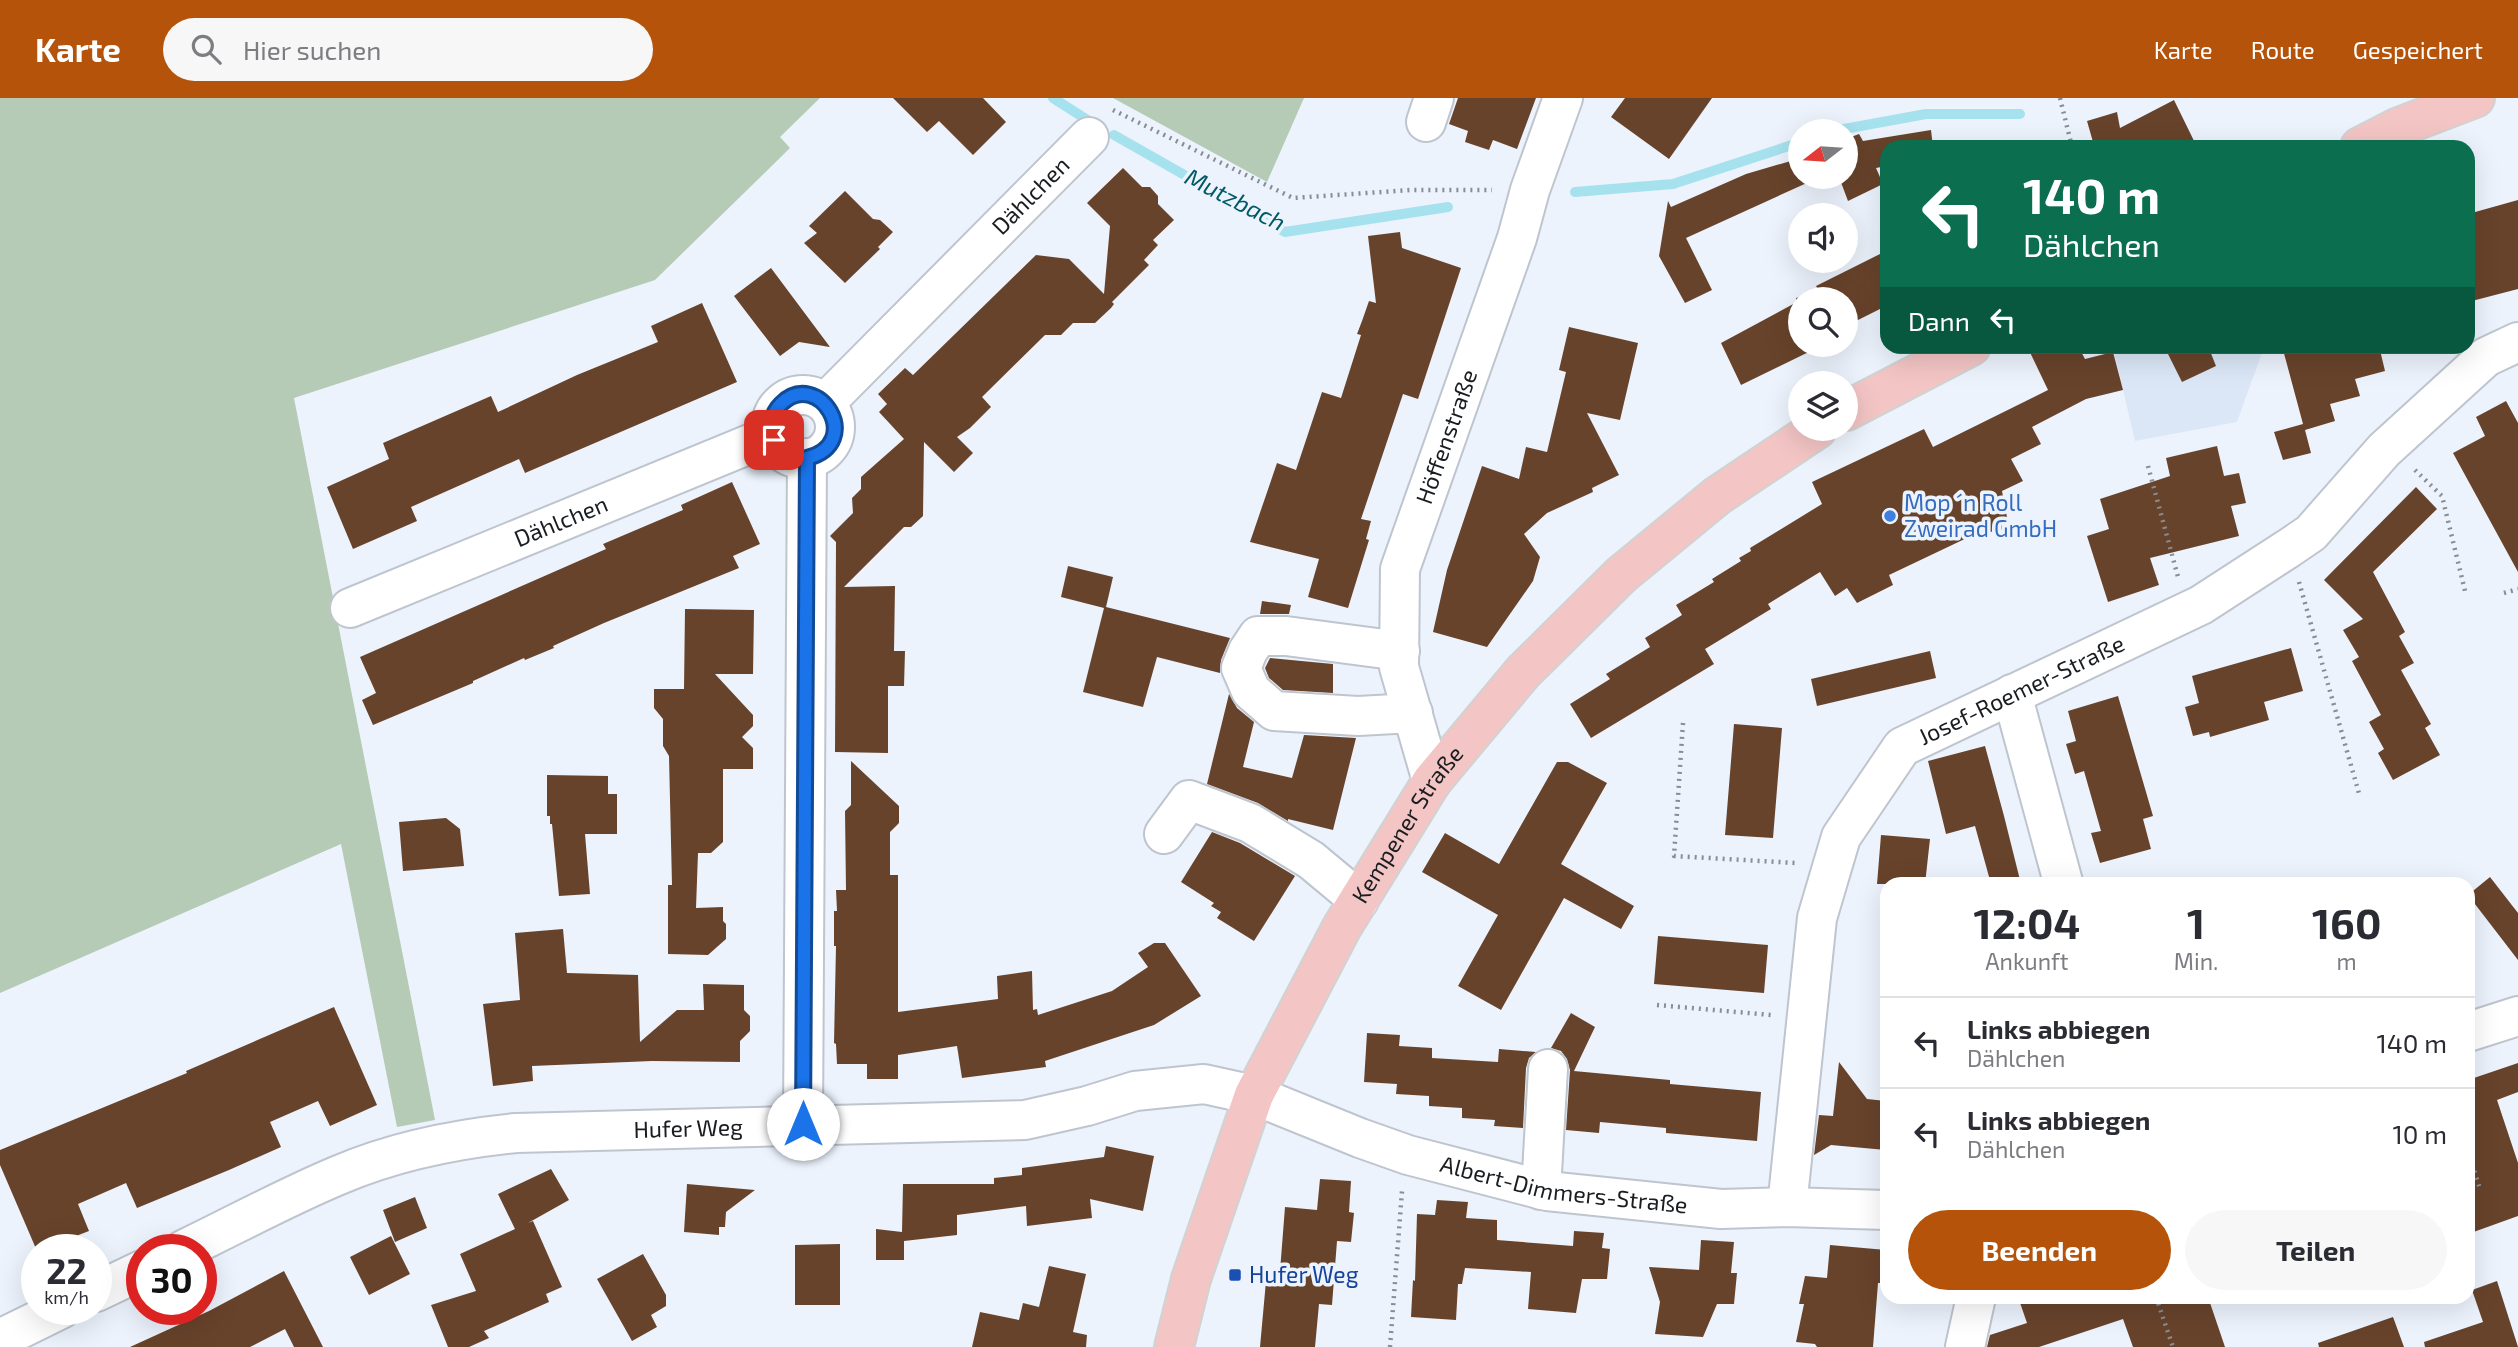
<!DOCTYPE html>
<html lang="de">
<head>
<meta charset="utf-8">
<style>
  body { margin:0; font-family:"Exo 2",sans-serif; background:#f7f7f7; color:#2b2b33; height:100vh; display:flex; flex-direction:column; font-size:26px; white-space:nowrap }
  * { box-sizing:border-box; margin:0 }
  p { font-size:23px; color:#7c7c81 }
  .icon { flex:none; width:38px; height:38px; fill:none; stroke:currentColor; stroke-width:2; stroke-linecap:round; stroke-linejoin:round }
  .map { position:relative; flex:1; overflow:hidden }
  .details { position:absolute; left:1880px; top:779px; width:595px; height:427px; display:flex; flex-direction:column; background:#fff; border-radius:21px; box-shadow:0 7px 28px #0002 }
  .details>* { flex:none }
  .banner { position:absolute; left:1880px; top:42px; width:595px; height:214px; border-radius:21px; box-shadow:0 7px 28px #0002; background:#0b6e4f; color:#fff; overflow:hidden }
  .needle { width:46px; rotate:253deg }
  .fabs { position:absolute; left:1788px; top:21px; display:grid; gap:14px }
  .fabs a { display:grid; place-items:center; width:70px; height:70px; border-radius:50%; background:#fff; box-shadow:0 7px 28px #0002; font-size:35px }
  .speed { position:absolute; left:21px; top:1136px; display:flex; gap:14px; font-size:35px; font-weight:700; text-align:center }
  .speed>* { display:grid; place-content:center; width:91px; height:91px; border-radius:50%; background:#fff; box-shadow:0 7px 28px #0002; line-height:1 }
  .speed small { font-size:18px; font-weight:400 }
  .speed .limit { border:10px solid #d22; background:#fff; color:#111 }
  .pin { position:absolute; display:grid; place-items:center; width:60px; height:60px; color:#fff; margin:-30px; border-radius:14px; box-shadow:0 4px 10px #0006 }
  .me { position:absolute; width:77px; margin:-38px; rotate:0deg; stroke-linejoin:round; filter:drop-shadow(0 0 5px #0008) }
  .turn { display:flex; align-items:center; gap:24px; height:147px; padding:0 28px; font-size:32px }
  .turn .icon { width:91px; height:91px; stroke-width:2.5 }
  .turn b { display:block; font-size:49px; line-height:60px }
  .then { display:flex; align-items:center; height:66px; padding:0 28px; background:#0003; gap:14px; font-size:26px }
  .eta { display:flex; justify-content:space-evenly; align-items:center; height:119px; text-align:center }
  .eta b { font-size:42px; font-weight:700; line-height:49px }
  .action { display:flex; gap:14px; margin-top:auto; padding:14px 28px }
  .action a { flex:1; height:80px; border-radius:42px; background:#b45309; color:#fff; font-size:28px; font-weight:700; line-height:80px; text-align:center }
  .action a+a { background:#f7f7f7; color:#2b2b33 }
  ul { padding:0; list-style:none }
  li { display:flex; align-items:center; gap:21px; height:91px; padding:0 28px; border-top:2px solid #e1e1e2 }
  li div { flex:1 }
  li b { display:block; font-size:26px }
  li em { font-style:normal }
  header { display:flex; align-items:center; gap:42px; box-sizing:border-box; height:98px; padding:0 35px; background:#b45309; color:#fff }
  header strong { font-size:33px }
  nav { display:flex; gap:38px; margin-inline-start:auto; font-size:24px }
  .search { width:490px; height:63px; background:#f7f7f7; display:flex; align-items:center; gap:18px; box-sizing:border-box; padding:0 24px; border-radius:38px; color:#7c7c81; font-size:26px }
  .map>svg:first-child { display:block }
  .built { fill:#dbe7f7 }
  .green { fill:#b5cbb5 }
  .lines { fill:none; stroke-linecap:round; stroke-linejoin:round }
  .stream { stroke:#a6e2ee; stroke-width:10 }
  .building { fill:#68432b }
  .minor-casing { stroke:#bec5cf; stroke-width:42 }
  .major-casing { stroke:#d1d2d2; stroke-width:42 }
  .path { stroke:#888d94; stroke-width:4.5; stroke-dasharray:2 5; stroke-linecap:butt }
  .minor { stroke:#fff; stroke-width:38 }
  .major { stroke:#f4c5c5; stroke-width:38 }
  .route-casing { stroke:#114b97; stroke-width:18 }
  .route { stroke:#1a73e8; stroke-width:12 }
  .shop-dot { fill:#3f7fe0; stroke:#ecf3fd; stroke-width:2.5 }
  .transit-dot { fill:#1a4fb4; stroke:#ecf3fd; stroke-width:2.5 }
  .labels { text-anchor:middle; stroke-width:7; stroke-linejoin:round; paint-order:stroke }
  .street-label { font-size:23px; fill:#1a1d20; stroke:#ecf3fd }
  .shop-label { font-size:23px; fill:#366cbe; stroke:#ecf3fd; text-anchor:start }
  .transit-label { font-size:23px; fill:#164399; stroke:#ecf3fd; text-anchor:start }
  .water-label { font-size:24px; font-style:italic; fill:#005966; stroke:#ecf3fd }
</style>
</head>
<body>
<header>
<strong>Karte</strong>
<div class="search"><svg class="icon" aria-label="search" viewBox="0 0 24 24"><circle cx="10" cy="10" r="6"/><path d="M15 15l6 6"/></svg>Hier suchen</div>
<nav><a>Karte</a><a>Route</a><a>Gespeichert</a></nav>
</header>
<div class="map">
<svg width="2518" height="1249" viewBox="0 0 2518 1249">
  <rect width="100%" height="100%" fill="#ecf3fd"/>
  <path class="built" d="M2113,249H2264L2237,324L2135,343Z"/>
  <path class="green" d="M0,0H820L780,39L790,50L655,182L294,300L435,1022L397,1029L341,746L0,895Z
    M1113,0H1304L1267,84Z"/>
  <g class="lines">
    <path class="stream" d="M1053,0L1089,23
      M1833,33L1926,16H2020
      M1114,37L1285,134L1448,109
      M1575,94L1673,86L1801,44"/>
  </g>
  <path class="building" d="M893,0H983L1006,24L973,57L939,23L927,34Z
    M1458,0H1536L1517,51L1493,42L1489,52L1465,44L1468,33L1449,26Z
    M1625,0H1712L1669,61L1611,19Z
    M2174,2L2197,49H2084L2093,44L2087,23L2117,14L2120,30Z
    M1931,32L1933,49H1886V68L1876,70L1883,86L1848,103L1839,79H1846V41L1859,36L1863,43Z
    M1801,60V79H1833L1809,84L1686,140L1712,192L1685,205L1659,158L1668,103L1671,109L1746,76Z
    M1123,70L1142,89H1150L1158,98V106L1174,122L1153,142L1158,147L1144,162L1149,167L1112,204L1114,206L1111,210L1095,225H1073L1061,237H1045L982,299L991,309L970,330L957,339L973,355L954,374L924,344L923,418L911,429H904L844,489L895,488L894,553H905L904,588H888V655L835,654L836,444L830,438L853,415L852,400L861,391V379L904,341L879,314L887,306L878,296L905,270L913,277L1036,157L1069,161L1104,196L1110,128L1087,105Z
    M845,93L873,121L880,122L893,134L878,149L880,151L845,185L804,145L817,135L809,128Z
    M2518,102V191L2468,204V116Z
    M1400,134L1402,150L1461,170L1418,301L1403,296L1361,421L1371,423L1366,441L1369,442L1348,510L1308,499L1319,461L1250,444L1277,365L1296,372L1322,294L1341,300L1361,237L1357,236L1362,223L1369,203L1376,205L1368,138Z
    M1886,153V208L1846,228V201H1801V247H1818L1819,249L1741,287L1721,245L1797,204L1796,200L1819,193L1816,188Z
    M771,170L830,249L799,244L780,258L734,198Z
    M702,205L737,284L525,375L519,361L411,409L417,423L353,451L327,389L389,361L383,345L491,298L498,314L577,277L658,244L651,228Z
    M1569,229L1638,245L1620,322L1587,315L1619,377L1592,390L1593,394L1547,415L1524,436L1540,459L1533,483L1487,549L1433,534L1447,472L1482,368L1519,381L1526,349L1547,354L1566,274L1559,272Z
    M2027,248H2078L2085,261L2113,254L2123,292L2086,301L2032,329L2041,346L2011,361L2023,383L2002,393L2009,430L1971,438L1889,477L1893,487L1857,505L1847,490L1835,498L1820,474L1768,506L1771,511L1705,551L1714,566L1591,640L1570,606L1610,581L1606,576L1650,549L1645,540L1682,517L1676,507L1714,484L1712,481L1741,463L1739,460L1751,453L1750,450L1822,406L1812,384L1924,331L1933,349L2048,292Z
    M2164,248H2208L2216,268L2182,284Z
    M2282,248H2379L2385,273L2355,281L2360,298L2330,306L2335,323L2305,332L2311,355L2283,362L2274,334L2303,326Z
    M2506,303L2518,325V474L2453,355L2485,338L2476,319Z
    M2217,348L2224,378L2239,375L2246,405L2231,408L2239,438L2150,460L2159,487L2108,504L2087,438L2109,431L2100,401L2170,378L2166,360Z
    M732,384L760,446L733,458L739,470L604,525L553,548L554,550L525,562L524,560L473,583V585L373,627L362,602L376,595L360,559L606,451L603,446L683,412L681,407Z
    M2416,389L2437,411L2373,474L2405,534L2399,538L2414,565L2401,572L2431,626L2425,630L2440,657L2393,682L2378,655L2384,651L2369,624L2381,617L2352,563L2359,559L2343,532L2363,521L2324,482Z
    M1068,468L1113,479L1106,509L1230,540L1221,562L1220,575L1157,559L1143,609L1083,594L1104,510L1061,499Z
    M1262,503L1291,507L1289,516H1260Z
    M685,511L754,512L753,576H715L753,617V628L742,639L753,650V671H723V744L711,755H698L696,810L723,809V823L726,826V841L708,857L668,856V787H672L669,658L663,648V621L654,610V591H684Z
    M2291,550L2303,593L2264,604L2269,622L2210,639L2209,634L2193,638L2185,609L2199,605L2192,578Z
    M1930,553L1936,580L1817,608L1811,581Z
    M1270,560L1333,566V595L1283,592L1269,580L1265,570Z
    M1229,596L1237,610L1254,624L1243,669L1292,680L1304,637L1356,640L1333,732L1288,721V723L1258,705L1207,686Z
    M2118,598L2153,718L2143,721L2151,751L2100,765L2091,735L2101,733L2084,673L2075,676L2066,646L2076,643L2068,613Z
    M1734,626L1782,630L1773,740L1725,737Z
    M1985,648L2004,718L2021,786H1991L1975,728L1946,736L1939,707L1928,663Z
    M851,663L899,708V725L890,734V777H898V914L998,901L997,878L1032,873L1033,912L1037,911L1038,917L1112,893L1148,869L1138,855L1154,845H1165L1201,898L1154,927L1045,963L1046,969L962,980L957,948L898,957V981H867V966H837L836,946L834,945L836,848H834V813H837L836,792H846L845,713L851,707Z
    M1557,664H1568L1607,685L1561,766L1634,808L1621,831L1564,800L1501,912L1458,888L1498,817L1422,774L1445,735L1499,766Z
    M547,677L608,678V696H617V736H585L590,796L559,798L552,726H550V718H547Z
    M446,720L460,731L464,768L403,773L399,724Z
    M1212,734L1240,745L1295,778L1254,843L1217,820L1221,814L1211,808L1214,805L1181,784Z
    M1881,737L1930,741L1925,786H1877Z
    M2490,779L2518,815V862L2468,797Z
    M563,831L567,875L638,877L640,944L677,912H704L703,886L744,887V912L750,918V933L740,943V964L652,963L532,968L533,983L493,988L483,906L520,902L515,835Z
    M1658,838L1768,847L1764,895L1654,886Z
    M334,909L377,1007L330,1028L318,1003L270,1024L281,1049L229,1072L137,1110L126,1085L78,1106L89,1133L37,1153L0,1067V1052L187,975L186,973Z
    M1571,915L1595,929L1574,973L1670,982V986L1761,994L1757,1043L1666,1035V1030L1600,1024L1599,1035L1566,1032L1570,972L1567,961L1561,953L1551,950Z
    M1367,935L1400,937L1399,948L1432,950V960L1498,964L1499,951L1536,954L1529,960L1526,970L1523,1030L1494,1028L1495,1022L1462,1020V1010L1429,1008V998L1396,996L1397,986L1364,984Z
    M1839,964L1867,1001L1886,1003V1052L1831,1047L1814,1057L1819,1017L1833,1018Z
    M2518,965V994L2497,1002L2518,1065V1118L2468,1136V982Z
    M1106,1048L1154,1058L1143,1113L1090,1101L1092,1120L1027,1128L1026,1108L957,1117V1137L904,1143V1162H876V1131L902,1134L903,1086H994V1080L1022,1077V1070L1104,1059Z
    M551,1071L569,1102L528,1125L533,1123L562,1189L546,1196L549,1204L484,1233L489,1240L469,1249H448L431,1207L476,1193L460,1156L515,1131L498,1096Z
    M1320,1081L1351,1083L1349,1114L1354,1115L1351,1144L1337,1143L1332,1207L1319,1206L1315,1249H1260L1267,1172L1280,1173L1285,1109L1317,1112Z
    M687,1086L755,1092L726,1114L725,1129H719V1137L684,1134Z
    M415,1099L427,1130L395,1144L383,1112Z
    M1437,1102L1468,1104L1466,1120L1497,1122V1142L1573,1148L1574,1133L1604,1135L1602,1150L1610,1151L1607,1181H1582L1576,1215L1528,1211L1531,1174L1465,1170L1462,1186H1458L1456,1222L1411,1219L1413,1182L1415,1183L1417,1116L1435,1117Z
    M391,1138L410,1176L369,1197L350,1159Z
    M1701,1142L1734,1144L1731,1175H1737L1734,1206H1717L1703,1239L1655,1236L1660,1204L1649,1169L1699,1172Z
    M840,1146V1207H795V1147Z
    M1830,1147L1886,1152V1179H1881V1185H1878L1873,1249H1817L1815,1246L1796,1244L1804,1206H1799L1805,1178L1827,1180Z
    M643,1156L666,1197V1208L651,1217L657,1229L632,1243L597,1181Z
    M1049,1168L1086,1176L1073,1234L1087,1237L1086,1249H972L980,1214L1019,1222L1023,1205L1039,1209Z
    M284,1173L323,1249H294L285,1231L250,1249H130L209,1213Z
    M2497,1183L2518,1249H2425L2424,1244L2483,1224L2472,1192Z
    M2018,1199H2208L2225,1249H2133L2123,1221L2039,1249H1987L1990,1237L2027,1225Z
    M2393,1219L2404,1249H2319L2318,1245Z"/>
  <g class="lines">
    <g class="minor-casing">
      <g id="minor">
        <path d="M1426,24L1434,0"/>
        <circle cx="803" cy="329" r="32"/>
        <path id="s1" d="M825,305L1089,39"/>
        <path id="s2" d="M350,510L772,337"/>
        <path d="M1400,553L1286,538H1258L1248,553L1241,570L1251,593L1274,613L1358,618L1413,615"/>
        <path d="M2012,596L2063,784"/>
        <path id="s3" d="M1432,683L1399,569L1400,471L1517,140L1530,92L1563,0"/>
        <path d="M1164,736L1189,702L1250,725L1311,762L1359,802"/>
        <path d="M2468,934L2518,918"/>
        <path d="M803,1026L807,360"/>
        <path d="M1541,1092L1548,971"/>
        <path id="s4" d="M1787,1109L1817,820L1841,739L1902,649L2201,507L2289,450L2311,435L2384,352L2486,259L2518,244"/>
        <path id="s5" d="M183,1152C235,1127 286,1099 339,1077C395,1053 456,1041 516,1035L1025,1022L1087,1008L1135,993L1204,986L1254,997L1360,1040L1408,1057L1547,1093L1721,1111L1787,1109L1886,1112"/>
        <path d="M96,1194L142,1172"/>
        <path d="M0,1241L61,1211"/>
        <path d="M1965,1249L1976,1199"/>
      </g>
    </g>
    <g class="major-casing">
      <g id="major">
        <path d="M2360,49L2399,29L2475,0"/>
        <path d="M1846,313L1971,248"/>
        <path id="s6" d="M1174,1249L1191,1181L1254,997L1342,829L1432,683L1523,574L1621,477L1717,398L1817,331"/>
      </g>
    </g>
    <path class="path" d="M2060,0L2072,49
      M1113,12L1293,100L1411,92H1492
      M2148,368L2178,479
      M2415,372L2442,398L2466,497
      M2299,484L2360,699
      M2504,495L2518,491
      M1683,625L1674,758L1796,765
      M1657,907L1771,917
      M2468,1053L2480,1091
      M2156,1199L2173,1249
      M1390,1249L1402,1093"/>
    <use href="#minor" class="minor"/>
    <use href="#major" class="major"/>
  </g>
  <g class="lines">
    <g class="route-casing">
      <path id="route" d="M774,342C771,328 770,317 781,306C818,269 866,345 807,360L803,1026"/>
    </g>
    <use href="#route" class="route"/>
  </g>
  <circle class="shop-dot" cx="1890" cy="418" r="7"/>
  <rect class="transit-dot" x="1228" y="1170" width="14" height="14" rx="3.5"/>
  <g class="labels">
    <g class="street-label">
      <text dy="8" stroke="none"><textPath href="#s1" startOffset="292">Dählchen</textPath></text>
      <text dy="8" stroke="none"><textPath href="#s3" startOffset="357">Höffenstraße</textPath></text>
      <text dy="8" stroke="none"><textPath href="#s2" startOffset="228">Dählchen</textPath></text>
      <text dy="8" stroke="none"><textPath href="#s4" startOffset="616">Josef-Roemer-Straße</textPath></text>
      <text dy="8" stroke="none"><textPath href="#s6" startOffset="576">Kempener Straße</textPath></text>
      <text dy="8" stroke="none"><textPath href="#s5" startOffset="528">Hufer Weg</textPath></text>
      <text dy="8" stroke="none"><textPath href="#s5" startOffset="1424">Albert-Dimmers-Straße</textPath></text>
    </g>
    <g class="shop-label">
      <text x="1904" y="413">Mop ´n Roll<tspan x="1904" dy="26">Zweirad GmbH</tspan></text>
    </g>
    <g class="transit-label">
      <text x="1249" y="1185">Hufer Weg</text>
    </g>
    <g class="water-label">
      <text transform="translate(1235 102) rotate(27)" y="8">Mutzbach</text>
    </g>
  </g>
</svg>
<div class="fabs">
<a><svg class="needle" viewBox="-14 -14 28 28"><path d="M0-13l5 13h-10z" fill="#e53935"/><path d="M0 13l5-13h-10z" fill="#7c7c81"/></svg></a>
<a><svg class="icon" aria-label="sound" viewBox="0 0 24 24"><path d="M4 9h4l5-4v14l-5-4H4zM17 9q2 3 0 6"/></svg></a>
<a><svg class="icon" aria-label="search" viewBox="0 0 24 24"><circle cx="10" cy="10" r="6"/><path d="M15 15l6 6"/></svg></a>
<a><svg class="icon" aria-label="layers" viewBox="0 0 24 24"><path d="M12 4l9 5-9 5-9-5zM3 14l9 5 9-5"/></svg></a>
</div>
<div class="speed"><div>22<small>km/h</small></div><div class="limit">30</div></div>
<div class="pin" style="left:774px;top:342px;background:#d93025"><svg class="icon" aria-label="arrive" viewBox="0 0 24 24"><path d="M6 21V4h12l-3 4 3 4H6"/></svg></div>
<svg class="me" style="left:803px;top:1026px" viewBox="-20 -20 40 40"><circle r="19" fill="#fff"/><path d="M0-13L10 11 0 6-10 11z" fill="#1a73e8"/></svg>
<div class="banner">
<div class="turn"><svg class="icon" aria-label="left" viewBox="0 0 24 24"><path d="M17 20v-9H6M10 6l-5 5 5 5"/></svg><div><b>140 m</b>Dählchen</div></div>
<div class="then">Dann<svg class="icon" aria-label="left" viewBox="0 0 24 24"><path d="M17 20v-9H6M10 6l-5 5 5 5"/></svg></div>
</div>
<section class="details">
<div class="eta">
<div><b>12:04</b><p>Ankunft</p></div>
<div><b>1</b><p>Min.</p></div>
<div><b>160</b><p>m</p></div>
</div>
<ul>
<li><svg class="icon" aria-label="left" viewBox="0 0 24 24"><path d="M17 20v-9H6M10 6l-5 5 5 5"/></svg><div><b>Links abbiegen</b><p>Dählchen</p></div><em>140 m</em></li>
<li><svg class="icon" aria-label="left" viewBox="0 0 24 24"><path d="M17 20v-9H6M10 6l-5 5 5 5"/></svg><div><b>Links abbiegen</b><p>Dählchen</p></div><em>10 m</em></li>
</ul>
<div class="action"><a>Beenden</a><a>Teilen</a></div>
</section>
</div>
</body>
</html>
